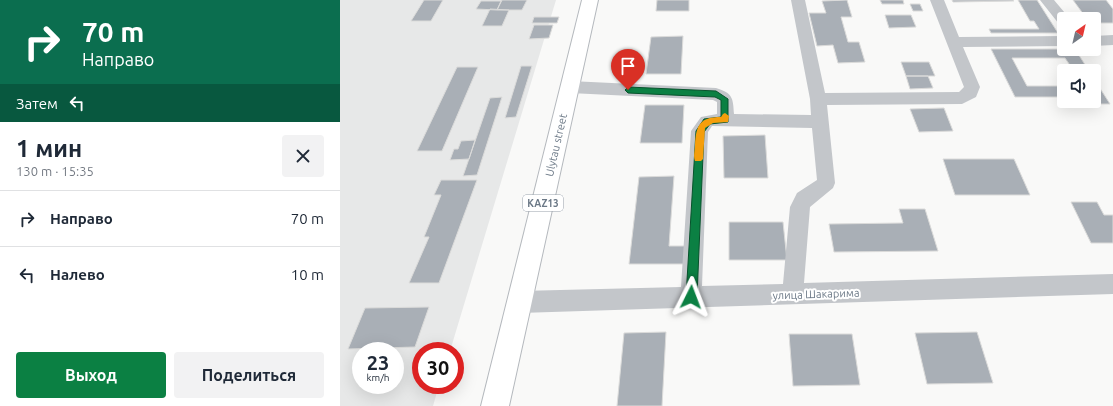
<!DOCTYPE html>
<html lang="ru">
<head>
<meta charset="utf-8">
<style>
  body { margin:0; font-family:Ubuntu,sans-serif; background:#f2f2f3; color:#1f2937; height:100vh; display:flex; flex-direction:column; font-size:15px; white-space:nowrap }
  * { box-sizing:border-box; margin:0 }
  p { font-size:13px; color:#747a83 }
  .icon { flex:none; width:22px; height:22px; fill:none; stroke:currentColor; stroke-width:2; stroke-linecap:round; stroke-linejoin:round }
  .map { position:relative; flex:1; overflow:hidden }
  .sheet { display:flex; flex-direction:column; background:#fff; width:340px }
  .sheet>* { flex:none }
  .hud { background:#0b6e4f; color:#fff; overflow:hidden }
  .needle { width:26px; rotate:34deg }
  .tools { position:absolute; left:717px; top:12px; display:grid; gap:8px }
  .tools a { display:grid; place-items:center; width:44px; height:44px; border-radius:4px; background:#fff; box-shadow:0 4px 16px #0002; font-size:20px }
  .speed { position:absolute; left:12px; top:342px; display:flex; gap:8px; font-size:20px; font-weight:700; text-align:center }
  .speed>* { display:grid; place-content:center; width:52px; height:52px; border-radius:50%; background:#fff; box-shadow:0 4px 16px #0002; line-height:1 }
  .speed small { font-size:10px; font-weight:400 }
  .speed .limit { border:6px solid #d22; background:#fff; color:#111 }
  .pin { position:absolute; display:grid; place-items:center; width:34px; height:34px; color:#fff; margin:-41px -17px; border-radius:50% 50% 50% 0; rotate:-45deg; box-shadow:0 0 4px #0007 }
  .pin .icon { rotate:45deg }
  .me { position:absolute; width:44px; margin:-22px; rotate:3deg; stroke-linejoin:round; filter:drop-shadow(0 0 3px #0008) }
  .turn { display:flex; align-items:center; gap:14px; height:84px; padding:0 16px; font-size:18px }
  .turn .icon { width:52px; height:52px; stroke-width:2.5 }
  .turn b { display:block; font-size:28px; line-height:34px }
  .then { display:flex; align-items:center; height:38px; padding:0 16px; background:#0003; gap:8px; font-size:15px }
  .round { display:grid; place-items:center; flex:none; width:42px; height:42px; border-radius:4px; background:#f2f2f3 }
  .summary { display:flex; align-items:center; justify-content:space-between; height:68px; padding:0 16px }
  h1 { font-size:24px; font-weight:600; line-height:30px }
  .cta { display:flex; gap:8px; margin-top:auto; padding:8px 16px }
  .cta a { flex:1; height:46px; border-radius:4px; background:#0b8043; color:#fff; font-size:16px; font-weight:600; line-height:46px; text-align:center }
  .cta a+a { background:#f2f2f3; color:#1f2937 }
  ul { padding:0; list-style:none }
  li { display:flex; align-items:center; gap:12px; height:56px; padding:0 16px; border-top:1px solid #e0e1e3 }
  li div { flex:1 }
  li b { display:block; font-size:15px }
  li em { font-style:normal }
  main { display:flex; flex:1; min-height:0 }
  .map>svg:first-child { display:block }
  .built { fill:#e7e8e8; fill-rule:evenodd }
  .building { fill:#a9afb6; stroke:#dbdbda }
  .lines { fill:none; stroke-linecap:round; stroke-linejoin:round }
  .primary-casing { stroke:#b4b8bd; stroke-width:2 }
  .minor { fill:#c3c6ca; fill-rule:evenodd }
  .primary { fill:#fff; fill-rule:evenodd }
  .route { fill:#0b8043; stroke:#07532c }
  .slow { fill:#f59e0b }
  .labels { text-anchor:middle; stroke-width:4; stroke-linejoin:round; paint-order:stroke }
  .shield { fill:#fff; stroke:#97a0aa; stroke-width:1 }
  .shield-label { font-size:10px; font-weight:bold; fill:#6b7886 }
  .street-label { font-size:11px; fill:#6b7886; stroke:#fff }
</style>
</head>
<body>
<main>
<section class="sheet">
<div class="hud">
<div class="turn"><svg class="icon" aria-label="right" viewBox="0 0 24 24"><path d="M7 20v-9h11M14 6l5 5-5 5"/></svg><div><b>70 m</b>Направо</div></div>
<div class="then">Затем<svg class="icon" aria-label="left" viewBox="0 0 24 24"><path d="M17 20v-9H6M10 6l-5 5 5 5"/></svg></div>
</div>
<div class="summary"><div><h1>1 мин</h1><p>130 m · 15:35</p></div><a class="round"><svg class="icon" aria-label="close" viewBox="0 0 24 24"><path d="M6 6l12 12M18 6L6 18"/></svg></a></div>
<ul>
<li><svg class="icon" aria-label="right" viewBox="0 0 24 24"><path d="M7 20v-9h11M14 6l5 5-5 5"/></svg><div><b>Направо</b></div><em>70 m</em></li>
<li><svg class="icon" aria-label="left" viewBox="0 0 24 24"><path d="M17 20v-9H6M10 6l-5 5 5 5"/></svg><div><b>Налево</b></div><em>10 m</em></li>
</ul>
<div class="cta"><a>Выход</a><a>Поделиться</a></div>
</section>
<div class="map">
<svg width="773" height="406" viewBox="0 0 773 406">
  <rect width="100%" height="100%" fill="#f9f9f8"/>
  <path class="built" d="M0,0H216L110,351H81V385H99L93,406H0ZM21,351H55V385H21Z"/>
  <path class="building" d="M84,0H103L91,21H71Z
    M162,0H187L182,10H157Z
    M317,0H349V11H316Z
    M507,0L512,17H501L508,42H519L525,62L498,63L493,45L477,46L469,13H486L482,1Z
    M540,0H563L564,4H542Z
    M612,0H673L674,1L613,2Z
    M678,0H697L718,33H651L649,29H699L694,21H690Z
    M733,0H766L773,9V23H754V19H747Z
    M141,1H161L157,10L136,9Z
    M570,4H580L583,11H573Z
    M150,9L169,10L162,26H142Z
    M545,15H571L576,27L549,28Z
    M194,17H219L217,23H192Z
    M194,25H213L209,38L189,39Z
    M343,36L341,74H306L311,37Z
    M651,49H735L749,71H734L725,58H672L687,86H724V97H675Z
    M561,62H589L595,76H566Z
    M181,66H192L176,117L165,118Z
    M117,67H138L102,151H77Z
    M566,76H588L593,88L570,89Z
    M754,79L770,104H753L752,101H754Z
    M162,97L137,175L123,176L150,98Z
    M728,101H743L745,104H730Z
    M305,105H344L342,143H300Z
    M604,108L613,131L579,132L570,109Z
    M425,135L428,178H384L383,136Z
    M135,140L129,159L110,160L114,149H118L121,141Z
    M603,159H674L690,195H615Z
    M334,176L329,246H346L345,264H289L299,177Z
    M101,180H137L99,283H69L89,237H84L101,195H94Z
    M731,202H757L764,215H773V243H751Z
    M559,209H585L598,251L494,252L489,224L563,223Z
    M389,222H443L447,260H389Z
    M89,307L75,347L8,349L25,308Z
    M326,332L322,406H277L284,333Z
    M637,332L653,383L587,384L575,333Z
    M449,334H512L520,385L453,386Z"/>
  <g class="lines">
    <g class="primary-casing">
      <path id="primary" d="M242,0H258L169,406H141Z"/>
    </g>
    <path class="minor" d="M451,0H465L485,93L619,92L624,87L590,0H604L619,37L724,36V46L623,47L640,87L636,97L622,104L487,105L495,183L493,188L470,207L464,283L773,274V294L180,313L172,310L169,302L172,294L180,291L341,287L351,131L361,117L377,114V102L373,100L230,93L224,91L222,87L224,83L230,81L376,88C393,93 393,98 394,114L471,115L470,99ZM372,126L472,128L477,180L457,193L450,207L443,284L362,286L368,132Z
      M700,0H714L730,19H724V25L719,24Z
      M773,35V45L754,46V36Z"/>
    <use href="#primary" class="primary"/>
  </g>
  <path class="route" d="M288,87L376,91L388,99V122L370,124L364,132L357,297L355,301L351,302L348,301L346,297L356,131L364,119L381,117V100L375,97L288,93L285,90Z"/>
  <path class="slow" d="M385,113L389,116L388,122L373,123L365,128L363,159L361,161H355C353,156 355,150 355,145C356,125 360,117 381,117L383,114Z"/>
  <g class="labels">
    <rect class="shield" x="183" y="195" width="40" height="16" rx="3"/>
    <g class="shield-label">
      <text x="203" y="207">KAZ13</text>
    </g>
    <g class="street-label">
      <text transform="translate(216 145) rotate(-77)" y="4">Ulytau street</text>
      <text transform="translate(476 294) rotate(-2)" y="4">улица Шакарима</text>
    </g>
  </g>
</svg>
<div class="tools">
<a><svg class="needle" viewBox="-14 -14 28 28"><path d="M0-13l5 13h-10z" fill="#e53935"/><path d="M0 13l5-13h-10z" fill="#747a83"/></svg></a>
<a><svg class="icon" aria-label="sound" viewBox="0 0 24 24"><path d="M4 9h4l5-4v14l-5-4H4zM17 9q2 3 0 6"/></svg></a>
</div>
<div class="speed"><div>23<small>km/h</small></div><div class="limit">30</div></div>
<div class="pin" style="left:288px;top:90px;background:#d93025"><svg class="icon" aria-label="arrive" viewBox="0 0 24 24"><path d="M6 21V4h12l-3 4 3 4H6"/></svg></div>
<svg class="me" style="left:351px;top:297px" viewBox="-20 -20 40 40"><path d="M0-17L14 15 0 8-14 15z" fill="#0b8043" stroke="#fff" stroke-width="4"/></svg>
</div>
</main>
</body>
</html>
